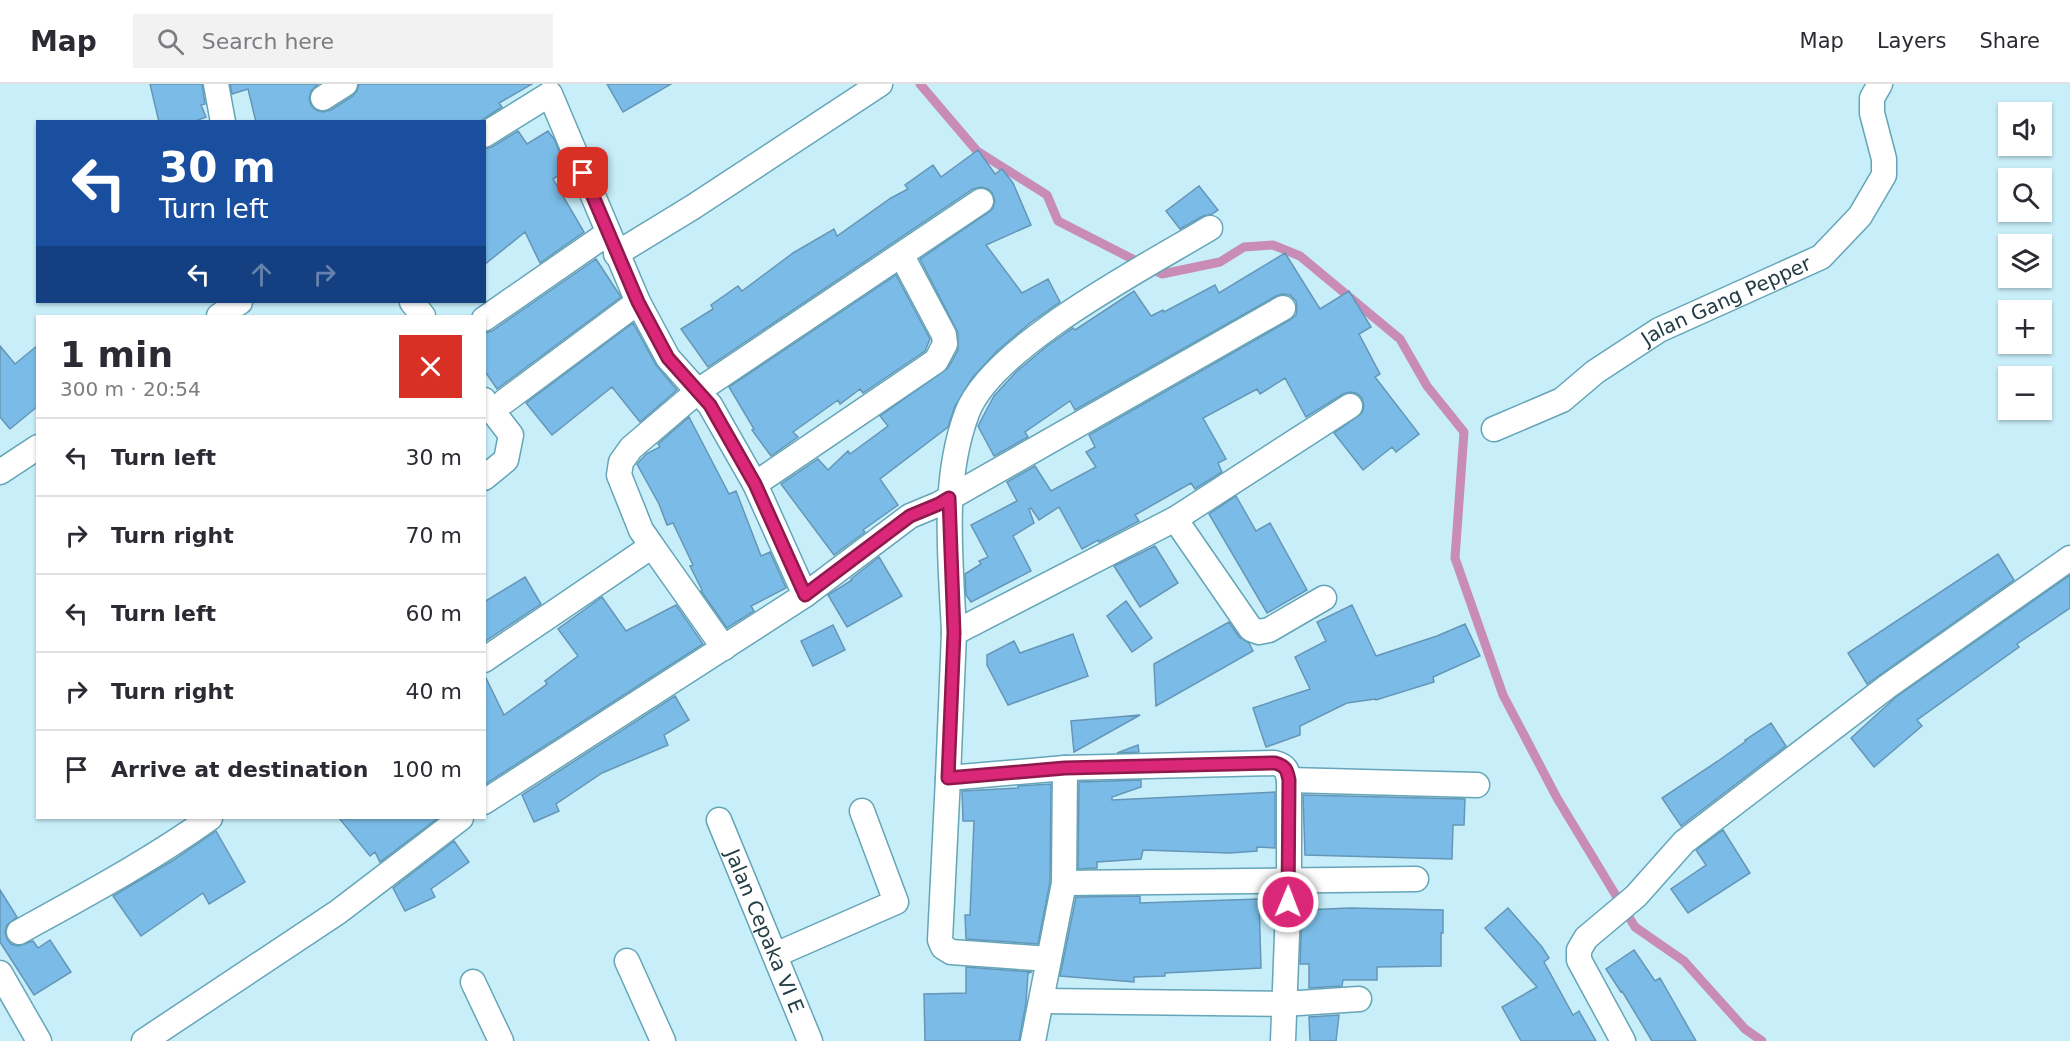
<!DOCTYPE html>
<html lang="en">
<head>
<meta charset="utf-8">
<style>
  body { margin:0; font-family:"DejaVu Sans",sans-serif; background:#f2f2f3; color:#2b2b33; height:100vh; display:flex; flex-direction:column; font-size:22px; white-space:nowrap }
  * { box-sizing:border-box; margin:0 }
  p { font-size:20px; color:#7c7c81 }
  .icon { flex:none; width:33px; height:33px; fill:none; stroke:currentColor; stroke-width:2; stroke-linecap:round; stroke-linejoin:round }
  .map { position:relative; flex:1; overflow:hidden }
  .drawer { position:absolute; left:36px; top:231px; width:450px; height:504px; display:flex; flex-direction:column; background:#fff; border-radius:0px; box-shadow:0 2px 4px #0004 }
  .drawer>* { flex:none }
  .top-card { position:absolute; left:36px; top:36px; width:450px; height:183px; border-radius:0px; box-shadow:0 2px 4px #0004; background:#1a4fa0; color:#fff; overflow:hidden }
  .controls { position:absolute; left:1998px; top:18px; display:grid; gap:12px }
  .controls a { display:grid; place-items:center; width:54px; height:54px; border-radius:0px; background:#fff; box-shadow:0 2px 4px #0004; font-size:30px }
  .pin { position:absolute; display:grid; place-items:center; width:51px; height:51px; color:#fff; margin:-26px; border-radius:12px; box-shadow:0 3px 9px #0006 }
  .me { position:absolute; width:66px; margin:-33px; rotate:1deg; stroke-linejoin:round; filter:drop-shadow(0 0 4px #0008) }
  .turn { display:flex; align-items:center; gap:21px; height:126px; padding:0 24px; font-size:27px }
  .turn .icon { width:78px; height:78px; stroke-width:2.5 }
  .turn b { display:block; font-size:42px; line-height:51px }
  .lanes { display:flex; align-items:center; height:57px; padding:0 24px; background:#0003; justify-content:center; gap:30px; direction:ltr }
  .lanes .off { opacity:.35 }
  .round { display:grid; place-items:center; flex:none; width:63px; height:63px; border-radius:0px; background:#f2f2f3 }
  .overview { display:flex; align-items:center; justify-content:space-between; height:102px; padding:0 24px }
  h1 { font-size:36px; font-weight:600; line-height:45px }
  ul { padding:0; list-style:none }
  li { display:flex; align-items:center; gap:18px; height:78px; padding:0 24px; border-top:2px solid #e1e1e2 }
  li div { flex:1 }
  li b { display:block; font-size:22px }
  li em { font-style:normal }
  header { display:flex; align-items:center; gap:36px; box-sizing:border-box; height:84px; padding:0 30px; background:#fff; border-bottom:2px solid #e1e1e2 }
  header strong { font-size:28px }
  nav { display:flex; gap:33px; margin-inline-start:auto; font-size:21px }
  .search { width:420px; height:54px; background:#f2f2f3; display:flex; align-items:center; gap:15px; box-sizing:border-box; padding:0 21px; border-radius:0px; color:#7c7c81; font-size:22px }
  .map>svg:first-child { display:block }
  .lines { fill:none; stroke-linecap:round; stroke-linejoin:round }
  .stream { stroke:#c88cb6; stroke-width:9 }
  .building { fill:#7abce7; stroke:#6596b7; stroke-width:1.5 }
  .minor-casing { stroke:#64a5b8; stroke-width:27 }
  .minor { stroke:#fff; stroke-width:24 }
  .route-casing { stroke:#8e194d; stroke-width:15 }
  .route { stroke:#db2777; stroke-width:10 }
  .labels { text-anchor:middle; stroke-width:4.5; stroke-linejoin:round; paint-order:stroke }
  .street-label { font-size:20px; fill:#223d45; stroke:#eaf7fb }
</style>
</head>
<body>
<header>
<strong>Map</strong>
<div class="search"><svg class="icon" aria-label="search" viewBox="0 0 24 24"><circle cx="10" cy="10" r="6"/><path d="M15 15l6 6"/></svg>Search here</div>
<nav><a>Map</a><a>Layers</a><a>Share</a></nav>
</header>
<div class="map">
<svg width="2070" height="957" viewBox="0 0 2070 957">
  <rect width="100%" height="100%" fill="#c8eefa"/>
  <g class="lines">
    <path class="stream" d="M920,0L977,67L1047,111L1058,137L1162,190L1220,178L1244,163L1273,161L1300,172L1400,255L1427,302L1464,348L1455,474L1503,611L1557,714L1635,843L1684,877L1745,945L1762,957"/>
  </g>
  <path class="building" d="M150,0H202L205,20L201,21L206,33L193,38H159Z
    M230,0H318L311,7L309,15L311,21L316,26L323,28L331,26L353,12L357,7L359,0H532L499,19L502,23L479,38H256L248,5L232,10Z
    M607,0H671L623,28Z
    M518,47L527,60L548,47L554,55L567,86L553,95L584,148L540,179L525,148L484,181V65L492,63Z
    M978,66L995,90L1002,85L1013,99L1031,141L986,161L1022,209L1048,195L1060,218L1030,239L998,266L972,294L955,322L948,343L880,395L898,421L863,446L865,448L834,471L781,400L818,375L828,386L848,367L850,370L888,342L880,332L948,284L958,266V249L920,175L989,128L993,124L995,117L992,109L988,105L981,103L973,105L708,283L681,245L713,225L711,221L738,202L742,207L793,169L834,145L837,152L891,114L908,105L905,101L933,81L941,93Z
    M1199,102L1218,126L1212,130L1203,132L1180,145L1166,127Z
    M1285,169L1320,225L1349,207L1371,243L1359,250L1380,290L1375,293L1419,350L1396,368L1392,363L1363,386L1334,349L1362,329L1364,322L1362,314L1356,309L1350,308L1343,310L1306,333L1285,294L1260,310L1257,305L1203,334L1226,375L1218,379L1222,388L1195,405L1191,399L1135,431L1139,437L1099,458L1098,456L1082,465L1059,423L1039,436L1031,424L1029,425L1034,439L1013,452L1031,487L971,518L966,511L965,490L981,480L979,477L988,473L971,441L1017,417L1007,398L1035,382L1051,407L1096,383L1086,368L1095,363L1089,351L1290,236L1296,231L1297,225L1296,217L1290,211L1282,210L1276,212L1075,326L1070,317L1025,348L1028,353L994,372L978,342L994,312L1016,288L1047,262L1073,244L1075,246L1134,207L1151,232L1163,226L1164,228L1215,201L1219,209Z
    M596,175L621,213L497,305L484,286V249L492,247Z
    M896,191L930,255L925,267L863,309L860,305L840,320L838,316L793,348L798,353L771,372L752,346L754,345L729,303Z
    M633,239L656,281L677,306L640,338L612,303L552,351L526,319Z
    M38,261V322L10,345L0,333V262L15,280Z
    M689,333L729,410L736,407L761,472L770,468L786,504L751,522L754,527L727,544L701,507L702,506L690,482L693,481L673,439L667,441L659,420L637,380L646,370L660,363L658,360Z
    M1236,412L1256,447L1270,439L1307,506L1267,529L1209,430Z
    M1155,462L1178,499L1140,523L1114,482Z
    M1998,470L2014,496L1867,600L1848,569Z
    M879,473L902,512L847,543L828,511L852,496L851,495Z
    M2070,491V524L2017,560L2019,563L1917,636L1922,642L1874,683L1851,654L1896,613Z
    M525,493L541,520L484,558V518Z
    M602,513L626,547L676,521L703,560L484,701V590L504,631L547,600L545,597L578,572L558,545Z
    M1126,517L1152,554L1132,568L1107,532Z
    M1352,521L1376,572L1437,552L1465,540L1480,572L1433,593L1434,598L1376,616L1375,615L1347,619L1300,642V651L1266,663L1253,624L1310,605L1295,573L1326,557L1317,538Z
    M1229,538L1239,553L1249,559L1253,567L1156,622L1154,580Z
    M833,541L845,566L813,582L801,557Z
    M1073,550L1088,592L1008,621L987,581V571L1014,557L1020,569Z
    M675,612L689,636L664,651L668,661L602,689L556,720L559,727L534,738L522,711Z
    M1140,631L1074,668L1071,637Z
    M1771,639L1786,662L1681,742L1662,714L1718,677L1746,657L1745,656Z
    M1138,661L1139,668L1117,669Z
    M1141,696V703L1112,713V716L1275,708V764L1257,763V767L1230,769L1143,766L1141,775L1097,778V784L1078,785L1079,698Z
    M1051,700L1050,798L1038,860L966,855L965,831H970L974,737H963L962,707L1018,704V702Z
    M1303,711L1465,715L1464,741H1453L1452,775L1305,771Z
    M339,734H438L380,778L375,768L370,772Z
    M1723,746L1750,789L1688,829L1671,805L1706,781L1696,766Z
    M216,747L245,798L209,820L203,809L141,852L113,812L172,777Z
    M454,757L469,778L431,805L435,813L405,827L393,804Z
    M0,806L17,833L7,841L5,848L7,855L11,860L18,862L33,857L38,864L50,856L71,888L34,911L0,858Z
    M1140,812V819L1259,815L1261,884L1165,889V892L1134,893V898L1060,892L1076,813Z
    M1350,824L1443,826V849H1441V882L1377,883V896H1343L1342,902L1309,904V880H1300L1302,826Z
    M1508,824L1542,863L1549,874L1544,878L1573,931L1579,927L1596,957H1521L1502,923L1537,903L1485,844Z
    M1634,866L1655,897L1660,894L1696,957H1652L1622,907L1621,908L1606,885Z
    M966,883L1032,888L1028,889L1026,919L1019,957H925L924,910L966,909Z
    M1339,931L1336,957H1310L1309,933Z"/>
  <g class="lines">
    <g class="minor-casing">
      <g id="minor">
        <path d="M216,0L223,38"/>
        <path d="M323,14L345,0"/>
        <path d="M484,51L550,10L638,218L668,274L710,321L755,400L805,511L484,718"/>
        <path d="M1210,144C1147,182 992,262 967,329C941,398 951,477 954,549L1175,435L1350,322"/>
        <path d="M616,170L693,123L880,0"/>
        <path d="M412,218L423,232"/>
        <path d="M219,232L240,218"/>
        <path d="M484,235L608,149"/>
        <path d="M484,316L511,351L506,376L484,394"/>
        <path d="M505,317L638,218"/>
        <path id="s1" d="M1494,345L1562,316L1595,288L1659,246L1821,173L1860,132L1884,91V75L1872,29V14L1880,0"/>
        <path d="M0,388L38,363"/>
        <path d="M755,400L936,277L945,260L944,251L902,172"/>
        <path d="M1175,435L1251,545L1259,548L1269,546L1324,514"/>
        <path d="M652,462L724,564"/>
        <path d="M805,511L910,432L939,420L1283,224"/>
        <path d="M484,576L652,462L641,446L619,391L621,378L631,364L698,307L981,117"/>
        <path d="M948,694L954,549"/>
        <path d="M1289,696L1477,701"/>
        <path id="s2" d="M719,736L810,957"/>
        <path d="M1064,799L1416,795"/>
        <path d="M19,848C84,812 150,777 210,734"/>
        <path d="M775,871L896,818L862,727"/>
        <path d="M1049,875L951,868L943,863L940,856L948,694L1065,684L1275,679C1286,682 1287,686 1289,696V798L1283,957"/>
        <path d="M627,877L663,957"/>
        <path d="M0,889L39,957"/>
        <path d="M473,898L501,957"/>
        <path d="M1042,917L1284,920L1359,915"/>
        <path d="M144,957L338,828L461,734"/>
        <path d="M1033,957L1064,799L1065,684"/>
        <path d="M1623,957L1579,876V866L1586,854L1636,812L1684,758L1888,602L2070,474"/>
      </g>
    </g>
    <use href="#minor" class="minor"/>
  </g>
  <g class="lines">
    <g class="route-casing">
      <path id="route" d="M583,89L638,218L668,274L710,321L755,400L805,511L910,432L939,420L949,414L954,549L948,694L1065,684L1275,679C1286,682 1287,686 1289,696L1288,818"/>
    </g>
    <use href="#route" class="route"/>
  </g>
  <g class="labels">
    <g class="street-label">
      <text dy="7" stroke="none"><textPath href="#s1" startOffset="267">Jalan Gang Pepper</textPath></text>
      <text dy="7" stroke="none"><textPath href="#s2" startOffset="120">Jalan Cepaka VI E</textPath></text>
    </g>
  </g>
</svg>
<div class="controls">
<a><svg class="icon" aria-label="sound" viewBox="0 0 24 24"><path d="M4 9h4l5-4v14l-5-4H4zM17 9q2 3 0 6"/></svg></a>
<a><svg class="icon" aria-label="search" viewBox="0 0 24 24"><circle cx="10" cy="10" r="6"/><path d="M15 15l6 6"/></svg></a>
<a><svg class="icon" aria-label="layers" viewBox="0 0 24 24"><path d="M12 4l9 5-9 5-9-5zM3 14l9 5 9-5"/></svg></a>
<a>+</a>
<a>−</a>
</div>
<div class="pin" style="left:583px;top:89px;background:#d93025"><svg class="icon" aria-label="arrive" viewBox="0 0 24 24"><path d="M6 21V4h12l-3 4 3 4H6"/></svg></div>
<svg class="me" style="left:1288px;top:818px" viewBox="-20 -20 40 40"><circle r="17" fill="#db2777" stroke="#fff" stroke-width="3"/><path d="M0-11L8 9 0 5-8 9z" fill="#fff"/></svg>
<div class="top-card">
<div class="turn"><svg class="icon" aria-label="left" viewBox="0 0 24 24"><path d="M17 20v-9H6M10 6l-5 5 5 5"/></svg><div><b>30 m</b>Turn left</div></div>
<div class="lanes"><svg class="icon" aria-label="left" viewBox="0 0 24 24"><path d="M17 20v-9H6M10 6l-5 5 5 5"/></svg><svg class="icon off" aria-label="ahead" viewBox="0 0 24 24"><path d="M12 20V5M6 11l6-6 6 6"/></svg><svg class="icon off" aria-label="right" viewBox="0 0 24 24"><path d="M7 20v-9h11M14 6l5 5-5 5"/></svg></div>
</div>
<section class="drawer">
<div class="overview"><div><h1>1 min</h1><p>300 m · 20:54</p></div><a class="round" style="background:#d93025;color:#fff"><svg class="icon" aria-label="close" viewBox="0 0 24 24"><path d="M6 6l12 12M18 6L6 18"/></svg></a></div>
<ul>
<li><svg class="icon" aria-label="left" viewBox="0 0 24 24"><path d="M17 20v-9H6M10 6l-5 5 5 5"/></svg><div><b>Turn left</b></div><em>30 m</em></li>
<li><svg class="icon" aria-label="right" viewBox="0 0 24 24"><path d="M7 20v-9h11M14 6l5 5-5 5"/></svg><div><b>Turn right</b></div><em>70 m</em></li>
<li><svg class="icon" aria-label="left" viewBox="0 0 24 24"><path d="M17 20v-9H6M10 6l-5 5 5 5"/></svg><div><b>Turn left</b></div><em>60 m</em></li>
<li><svg class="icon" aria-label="right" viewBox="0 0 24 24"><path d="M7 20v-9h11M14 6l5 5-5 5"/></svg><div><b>Turn right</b></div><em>40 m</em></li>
<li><svg class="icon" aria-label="arrive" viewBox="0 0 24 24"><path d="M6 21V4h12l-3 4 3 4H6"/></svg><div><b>Arrive at destination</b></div><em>100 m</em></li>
</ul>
</section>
</div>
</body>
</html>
